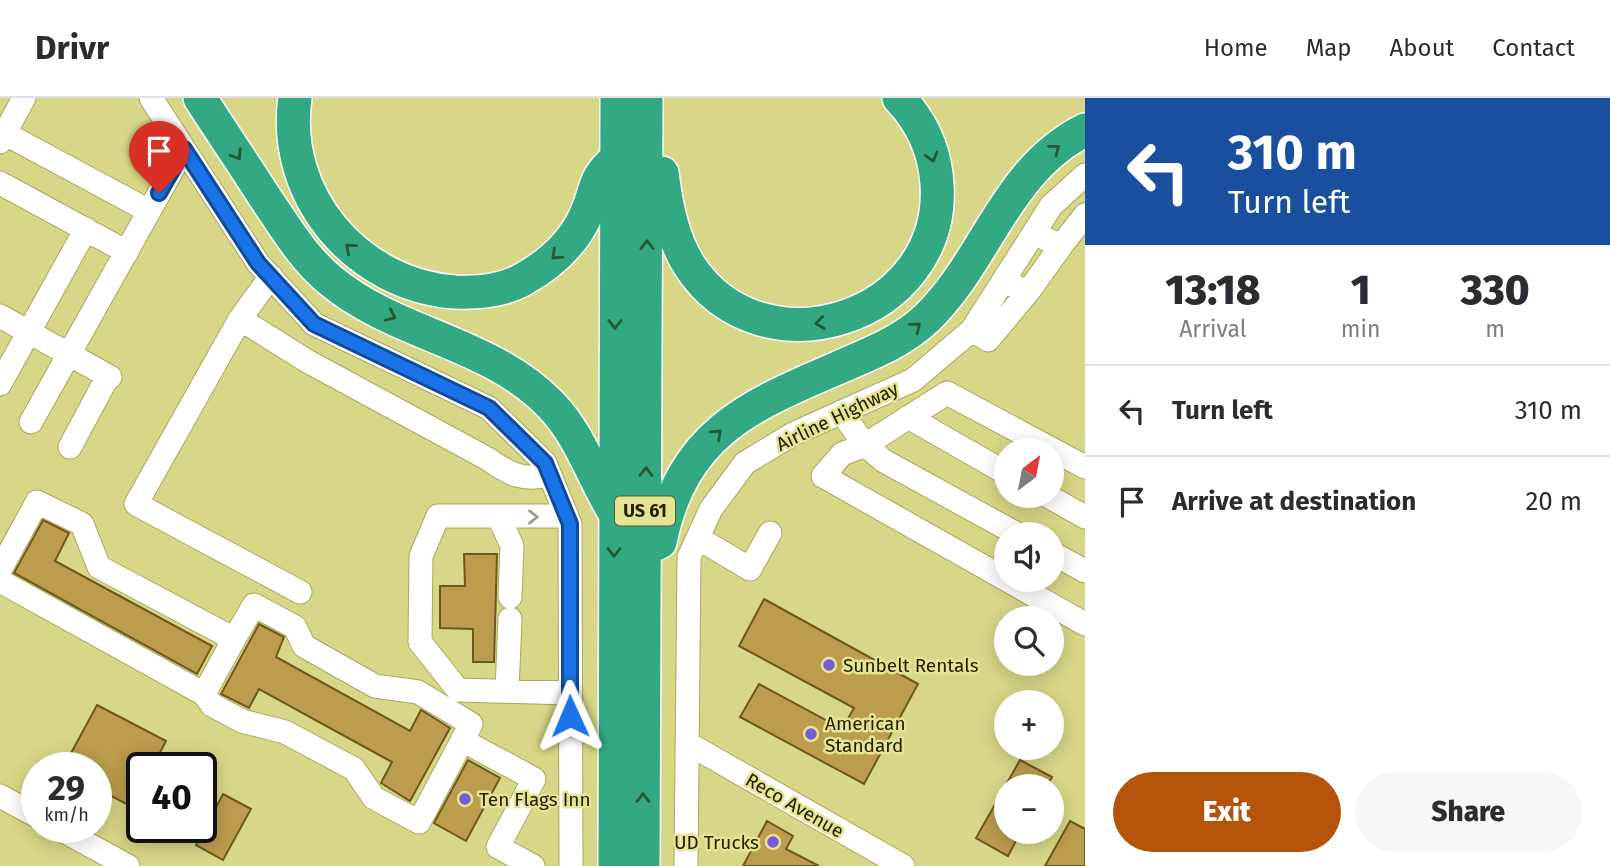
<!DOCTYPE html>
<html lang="en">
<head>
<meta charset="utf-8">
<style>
  body { margin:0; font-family:"Fira Sans",sans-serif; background:#f7f7f7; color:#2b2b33; height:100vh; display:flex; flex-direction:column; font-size:26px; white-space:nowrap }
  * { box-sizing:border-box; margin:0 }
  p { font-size:23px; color:#7c7c81 }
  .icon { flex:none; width:38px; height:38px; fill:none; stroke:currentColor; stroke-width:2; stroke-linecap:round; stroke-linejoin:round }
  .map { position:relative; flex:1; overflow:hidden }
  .panel { display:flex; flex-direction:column; background:#fff; width:525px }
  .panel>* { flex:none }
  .guide { background:#1a4fa0; color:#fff; overflow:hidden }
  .needle { width:46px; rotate:32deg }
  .fabs { position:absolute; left:994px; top:340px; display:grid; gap:14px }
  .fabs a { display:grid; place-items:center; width:70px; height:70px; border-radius:50%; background:#fff; box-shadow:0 4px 18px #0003; font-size:35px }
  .speed { position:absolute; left:21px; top:654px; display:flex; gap:14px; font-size:35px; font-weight:700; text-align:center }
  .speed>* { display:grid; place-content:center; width:91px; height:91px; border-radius:50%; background:#fff; box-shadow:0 4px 18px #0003; line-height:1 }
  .speed small { font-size:18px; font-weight:400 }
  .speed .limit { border:4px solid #111; border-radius:10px; background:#fff; color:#111 }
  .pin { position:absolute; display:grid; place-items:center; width:60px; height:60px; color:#fff; margin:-72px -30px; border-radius:50% 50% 50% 0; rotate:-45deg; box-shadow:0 0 7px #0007 }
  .pin .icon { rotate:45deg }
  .me { position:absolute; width:77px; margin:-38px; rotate:359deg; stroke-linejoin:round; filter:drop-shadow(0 0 5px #0008) }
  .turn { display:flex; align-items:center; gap:24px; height:147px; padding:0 28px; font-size:32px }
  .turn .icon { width:91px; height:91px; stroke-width:2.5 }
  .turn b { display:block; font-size:49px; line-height:60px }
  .eta { display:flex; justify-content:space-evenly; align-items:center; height:119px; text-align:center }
  .eta b { font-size:42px; font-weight:800; line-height:49px }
  .action { display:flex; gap:14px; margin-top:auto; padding:14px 28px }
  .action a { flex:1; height:80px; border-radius:42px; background:#b45309; color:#fff; font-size:28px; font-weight:800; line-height:80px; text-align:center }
  .action a+a { background:#f7f7f7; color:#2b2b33 }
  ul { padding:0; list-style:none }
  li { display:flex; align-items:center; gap:21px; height:91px; padding:0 28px; border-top:2px solid #e1e1e2 }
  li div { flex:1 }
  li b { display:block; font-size:26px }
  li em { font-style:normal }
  header { display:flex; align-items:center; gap:42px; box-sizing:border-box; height:98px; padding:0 35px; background:#fff; border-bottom:2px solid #e1e1e2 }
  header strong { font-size:33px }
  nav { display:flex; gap:38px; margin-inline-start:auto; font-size:24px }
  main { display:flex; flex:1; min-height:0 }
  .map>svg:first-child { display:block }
  .building { fill:#bc9c4d; stroke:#6e581d; stroke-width:2 }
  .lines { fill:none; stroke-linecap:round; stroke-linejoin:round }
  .minor-casing { stroke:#aaa859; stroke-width:25 }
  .highway-casing { stroke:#fff; stroke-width:36 }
  .minor { stroke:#fff; stroke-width:23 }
  .highway { stroke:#32a983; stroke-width:33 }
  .oneway { stroke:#285734 }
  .oneway2 { stroke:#9b9b8c }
  .route-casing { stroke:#114b97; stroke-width:18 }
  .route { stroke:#1a73e8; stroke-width:12 }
  .poi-dot { fill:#735ed8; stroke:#e6e494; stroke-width:2.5 }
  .labels { text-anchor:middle; stroke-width:5; stroke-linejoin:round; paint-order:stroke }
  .shield { fill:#e6e494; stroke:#5c5b2c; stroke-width:2 }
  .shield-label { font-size:18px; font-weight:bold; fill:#212000 }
  .street-label { font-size:19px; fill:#212000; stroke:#e6e494 }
  .poi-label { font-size:19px; fill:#212000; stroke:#e6e494; text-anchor:start }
</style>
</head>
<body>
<header>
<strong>Drivr</strong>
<nav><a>Home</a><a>Map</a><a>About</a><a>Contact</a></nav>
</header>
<main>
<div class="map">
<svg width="1085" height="768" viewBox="0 0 1085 768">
  <rect width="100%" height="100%" fill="#d8d787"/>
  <path class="building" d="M43,422L69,435L55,463L212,548L197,576L14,475Z
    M464,456H497L494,564H473V531L440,530V488H465Z
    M764,501L918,586L864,686L740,619L759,586L842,631L854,610L739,548Z
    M259,526L284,539L276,559L410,633L421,612L450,630L410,703L381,685L392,664L259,591L249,610L221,596Z
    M97,607L166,643L152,670H142V690L132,709L96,690V670H63Z
    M468,662L500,680L466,743L434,725Z
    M1020,662L1052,679L1047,688H1006V733H1021L1008,758L976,740Z
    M223,696L251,711L223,762L196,747Z
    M767,723L793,738L786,751L819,768H743Z
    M1070,723L1085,731V768H1045Z"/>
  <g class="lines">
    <g class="minor-casing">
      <path id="minor" d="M151,0L258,165L314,226L489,310L545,365L570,426L571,768
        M0,33L149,113
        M0,44L24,0
        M0,85L127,154
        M1046,141L1061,148L1085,117
        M271,178L240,221L307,263L488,361C510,377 523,383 550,377
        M1003,183L1028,194L1061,148
        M0,218L110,279
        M240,221L136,406L300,494
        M972,232L988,242L1028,194
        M0,286L86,131
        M841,314L865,347L884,363L1017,436
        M908,319L1006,375
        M31,324L184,51
        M70,349L108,278
        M1085,369L947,295L865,347L842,356L823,378L1085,526
        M1046,397L1085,419
        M567,418H438L421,458L420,544L458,592L569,595
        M499,419L512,448L510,499
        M698,440L750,471L770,435
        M1052,455L1085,473
        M0,472L37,404L82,426L99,469L234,541L254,507L295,529L304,548L375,588L418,594L471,626L419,724L374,700L354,671L285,634L242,623L212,607L204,596L0,483
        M507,593L510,521
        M204,596L234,541
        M462,642L534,681L498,749L533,768
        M687,645L903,768
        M0,698L37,718
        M58,730L128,768
        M686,768L689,459L711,411L745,365L793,336L913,282L972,232L1051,108L1085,77"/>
    </g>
    <g class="highway-casing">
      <path id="highway" d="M200,0C221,33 243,65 264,98C284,127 302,159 330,182C395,237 491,244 551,307C580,337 592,377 613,412
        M295,0C281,98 357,187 455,194C477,195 502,193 522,182C549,167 572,147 585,119C599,90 590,84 617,60
        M662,75C666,106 672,140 689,167C762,280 946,220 937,86C935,53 922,24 899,0
        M650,449L660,444C683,331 754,306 849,265C877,253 905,241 927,220C987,162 1005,72 1085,32
        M615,768L617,0
        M643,768L646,0"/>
    </g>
    <use href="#minor" class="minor"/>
    <use href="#highway" class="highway"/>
  </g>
  <defs><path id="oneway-chevron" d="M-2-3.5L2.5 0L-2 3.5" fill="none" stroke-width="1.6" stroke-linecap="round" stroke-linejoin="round" transform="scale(1.75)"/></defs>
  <g class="oneway">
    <use href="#oneway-chevron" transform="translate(1055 51) rotate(-38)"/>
    <use href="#oneway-chevron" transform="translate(237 57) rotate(57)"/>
    <use href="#oneway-chevron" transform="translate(932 59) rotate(74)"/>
    <use href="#oneway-chevron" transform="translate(647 147) rotate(-90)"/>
    <use href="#oneway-chevron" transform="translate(350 150) rotate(-139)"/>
    <use href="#oneway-chevron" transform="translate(556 157) rotate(137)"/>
    <use href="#oneway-chevron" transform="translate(391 218) rotate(25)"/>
    <use href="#oneway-chevron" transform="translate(820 225) rotate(172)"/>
    <use href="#oneway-chevron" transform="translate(615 226) rotate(90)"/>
    <use href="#oneway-chevron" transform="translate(916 229) rotate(-39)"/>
    <use href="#oneway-chevron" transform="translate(717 336) rotate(-43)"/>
    <use href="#oneway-chevron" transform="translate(646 374) rotate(-89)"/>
    <use href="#oneway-chevron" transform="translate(614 454) rotate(90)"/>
    <use href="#oneway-chevron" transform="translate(643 700) rotate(-90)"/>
  </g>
  <use class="oneway2" href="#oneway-chevron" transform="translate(533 419)"/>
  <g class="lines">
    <g class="route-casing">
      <path id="route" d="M159,95L184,51L258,165L314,226L489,310L545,365L570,426V618"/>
    </g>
    <use href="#route" class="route"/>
  </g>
  <g class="poi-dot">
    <circle cx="829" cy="567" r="7"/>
    <circle cx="811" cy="636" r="7"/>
    <circle cx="465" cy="701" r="7"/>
    <circle cx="773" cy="744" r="7"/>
  </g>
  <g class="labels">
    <rect class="shield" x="615" y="398.5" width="60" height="29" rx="5"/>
    <g class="shield-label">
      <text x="645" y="419">US 61</text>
    </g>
    <g class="street-label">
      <text transform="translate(837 318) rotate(-26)" y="7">Airline Highway</text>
      <text transform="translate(795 707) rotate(30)" y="7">Reco Avenue</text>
    </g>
    <g class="poi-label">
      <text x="843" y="574">Sunbelt Rentals</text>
      <text x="825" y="632">American<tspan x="825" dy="22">Standard</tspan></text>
      <text x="479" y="708">Ten Flags Inn</text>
      <text x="759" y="751" text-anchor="end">UD Trucks</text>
    </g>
  </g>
</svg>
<div class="fabs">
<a><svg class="needle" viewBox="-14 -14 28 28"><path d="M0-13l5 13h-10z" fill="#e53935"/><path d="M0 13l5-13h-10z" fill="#7c7c81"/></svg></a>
<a><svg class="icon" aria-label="sound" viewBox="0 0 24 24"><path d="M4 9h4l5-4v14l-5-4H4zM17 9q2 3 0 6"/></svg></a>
<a><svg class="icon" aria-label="search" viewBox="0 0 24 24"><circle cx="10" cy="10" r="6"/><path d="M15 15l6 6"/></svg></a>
<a>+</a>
<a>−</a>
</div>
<div class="speed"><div>29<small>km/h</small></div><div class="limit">40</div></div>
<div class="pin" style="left:159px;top:95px;background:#d93025"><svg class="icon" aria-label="arrive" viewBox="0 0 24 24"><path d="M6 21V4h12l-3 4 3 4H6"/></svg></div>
<svg class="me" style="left:570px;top:618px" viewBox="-20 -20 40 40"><path d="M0-17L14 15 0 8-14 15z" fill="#1a73e8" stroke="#fff" stroke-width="4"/></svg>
</div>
<section class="panel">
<div class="guide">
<div class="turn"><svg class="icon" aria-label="left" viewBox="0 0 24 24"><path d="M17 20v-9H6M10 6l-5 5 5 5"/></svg><div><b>310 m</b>Turn left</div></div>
</div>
<div class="eta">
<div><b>13:18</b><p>Arrival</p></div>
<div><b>1</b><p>min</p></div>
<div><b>330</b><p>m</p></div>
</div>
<ul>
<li><svg class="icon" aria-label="left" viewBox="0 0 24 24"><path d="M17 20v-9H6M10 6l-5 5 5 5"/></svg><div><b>Turn left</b></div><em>310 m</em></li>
<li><svg class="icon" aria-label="arrive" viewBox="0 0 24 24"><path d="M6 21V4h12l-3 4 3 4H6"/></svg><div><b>Arrive at destination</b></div><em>20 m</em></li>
</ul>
<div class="action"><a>Exit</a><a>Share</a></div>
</section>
</main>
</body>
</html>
